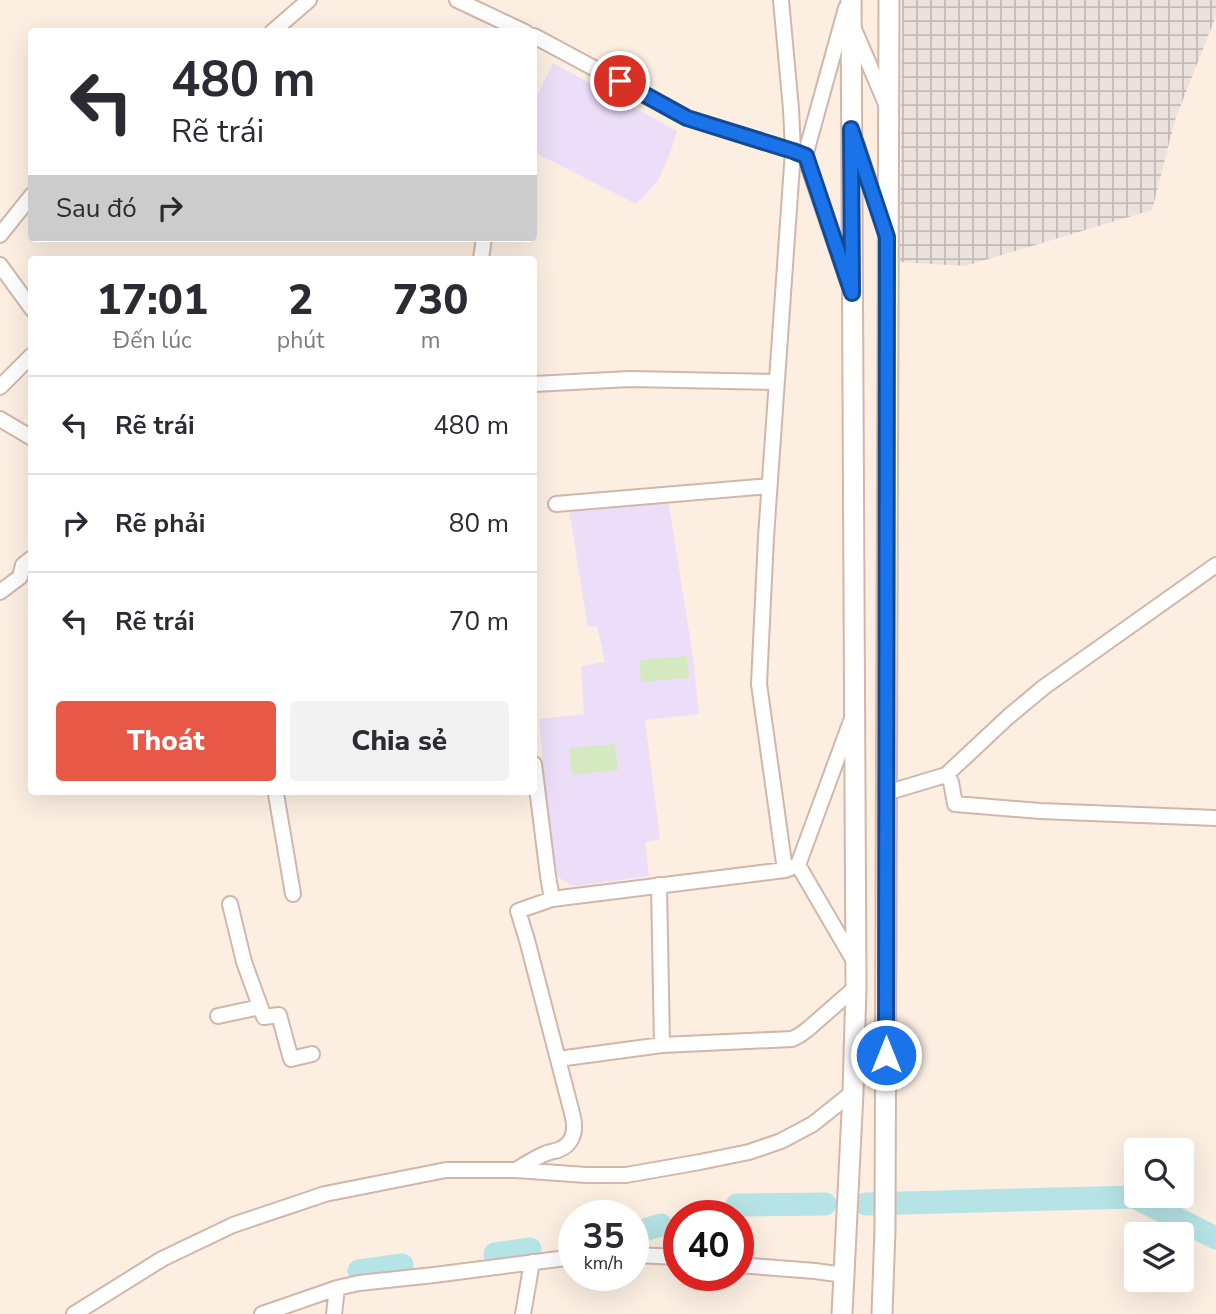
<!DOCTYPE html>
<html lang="vi">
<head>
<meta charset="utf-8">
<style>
  body { margin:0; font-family:"Nunito Sans",sans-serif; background:#f2f2f3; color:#2b2b33; height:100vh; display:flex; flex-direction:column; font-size:26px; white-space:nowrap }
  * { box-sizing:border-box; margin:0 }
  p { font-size:23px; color:#7c7c81 }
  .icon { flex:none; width:38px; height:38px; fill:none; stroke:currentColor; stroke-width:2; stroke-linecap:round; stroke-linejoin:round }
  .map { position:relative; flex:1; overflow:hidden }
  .panel { position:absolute; left:28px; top:256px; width:509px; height:539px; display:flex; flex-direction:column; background:#fff; border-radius:7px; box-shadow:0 7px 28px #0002 }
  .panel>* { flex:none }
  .hud { position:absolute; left:28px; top:28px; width:509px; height:214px; border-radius:7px; box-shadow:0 7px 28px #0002; background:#fff; color:#2b2b33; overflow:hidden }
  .controls { position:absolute; left:1124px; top:1138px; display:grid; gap:14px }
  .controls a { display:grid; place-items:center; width:70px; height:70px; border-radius:7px; background:#fff; box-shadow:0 7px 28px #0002; font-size:35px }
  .speed { position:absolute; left:558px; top:1200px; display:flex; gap:14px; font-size:35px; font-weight:700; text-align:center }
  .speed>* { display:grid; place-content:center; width:91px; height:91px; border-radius:50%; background:#fff; box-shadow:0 7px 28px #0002; line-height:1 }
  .speed small { font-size:18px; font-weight:400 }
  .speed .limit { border:10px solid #d22; background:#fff; color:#111 }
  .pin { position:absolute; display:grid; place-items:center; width:60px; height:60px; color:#fff; margin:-30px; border:4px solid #fff; border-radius:50%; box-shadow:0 2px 7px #0007 }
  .me { position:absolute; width:77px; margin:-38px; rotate:0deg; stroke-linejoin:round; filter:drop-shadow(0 0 5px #0008) }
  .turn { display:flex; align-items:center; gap:24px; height:147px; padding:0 28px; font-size:32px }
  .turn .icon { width:91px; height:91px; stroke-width:2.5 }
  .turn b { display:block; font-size:49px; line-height:60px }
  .then { display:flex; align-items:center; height:66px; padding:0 28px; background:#0003; gap:14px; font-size:26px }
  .eta { display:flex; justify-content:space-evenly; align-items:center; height:119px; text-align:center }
  .eta b { font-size:42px; font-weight:800; line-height:49px }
  .button { display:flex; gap:14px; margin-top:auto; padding:14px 28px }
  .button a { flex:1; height:80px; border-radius:7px; background:#e75946; color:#fff; font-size:28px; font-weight:800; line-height:80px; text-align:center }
  .button a+a { background:#f2f2f3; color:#2b2b33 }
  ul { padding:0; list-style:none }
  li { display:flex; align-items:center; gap:21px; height:98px; padding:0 28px; border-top:2px solid #e1e1e2 }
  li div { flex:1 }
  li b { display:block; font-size:26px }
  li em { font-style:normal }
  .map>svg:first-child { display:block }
  .industrial { fill:url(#industrial-grid) }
  .education { fill:#ecdef8 }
  .pitch { fill:#d5e9c0 }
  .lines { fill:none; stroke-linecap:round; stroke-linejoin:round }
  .river { stroke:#b6e3e5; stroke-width:23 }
  .street-casing { stroke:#cfb7ab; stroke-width:18 }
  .secondary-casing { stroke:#d2b7a8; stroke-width:23 }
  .street { stroke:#fff; stroke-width:14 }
  .secondary { stroke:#fff; stroke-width:19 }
  .route-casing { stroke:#114b97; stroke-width:18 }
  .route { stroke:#1a73e8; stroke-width:12 }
</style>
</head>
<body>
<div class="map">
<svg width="1216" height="1314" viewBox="0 0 1216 1314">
  <defs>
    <pattern id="industrial-grid" width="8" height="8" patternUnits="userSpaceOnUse" patternTransform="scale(1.75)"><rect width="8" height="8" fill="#ebe2dd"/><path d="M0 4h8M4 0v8" fill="none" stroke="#c3bab5"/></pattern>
  </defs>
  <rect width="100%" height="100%" fill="#fcefe2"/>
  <path class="industrial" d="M902,0H1216V16L1175,120L1152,210L965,266L900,262Z"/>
  <path class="education" d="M553,63L677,131L671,151L658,181L636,204L534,152V102Z
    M668,500L692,650L699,714L645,720L660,839L645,842L649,876L577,886L570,885L557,876L553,869L539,719L584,714L581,666L605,662L597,626L588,627L569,510Z"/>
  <path class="pitch" d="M687,656L689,678L641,682L639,660Z
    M615,744L618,770L572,775L569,748Z"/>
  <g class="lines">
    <path class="river" d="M866,1204L1134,1197L1216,1238
      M737,1205L825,1204
      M634,1233L661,1225
      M495,1254L530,1249
      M359,1271L402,1265"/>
    <g class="street-casing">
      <path id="street" d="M457,0L525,32
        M854,29L886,104
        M272,32L309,0
        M534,36L687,118L793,151L791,109L781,0
        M856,142L885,229
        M805,156L848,282
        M0,235L32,195
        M481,259L484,238
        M0,265L32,309
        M534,384L630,379L776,382
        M0,387L32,355
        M0,419L32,438
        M556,504L769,486
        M0,592L20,577L23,565L32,558
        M851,721L798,865L854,961
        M534,764L548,876L552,899L785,870L798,865
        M946,775L951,782L955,804L1040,811L1216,818
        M277,791L276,794L293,894
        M886,793L946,775L1008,717L1044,687L1216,565
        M785,870L759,684L766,537L793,151L805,156L846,8
        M659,885L662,1045
        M230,904L244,962L264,1017L279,1015L291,1059L312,1054
        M218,1016L260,1007
        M558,1059L662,1045L792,1039L800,1035L808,1029L856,987
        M516,1170C526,1164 536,1157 547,1153C553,1151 552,1152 558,1150C573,1145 576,1131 573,1117L527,940L518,911L552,899
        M634,1255L679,1257
        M738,1265L815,1271L844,1275
        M74,1314L162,1259L233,1225L325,1194L446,1170H516L586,1175H626L700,1162L749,1152L781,1141L813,1124L853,1092
        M262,1314L337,1288L359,1283L434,1275L574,1257
        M334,1314L337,1288
        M523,1314L532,1262"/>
    </g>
    <g class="secondary-casing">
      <path id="secondary" d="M842,1314L853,1092L856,987L851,0
        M882,1314L885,1229L889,0"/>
    </g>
    <use href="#street" class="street"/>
    <use href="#secondary" class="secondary"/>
  </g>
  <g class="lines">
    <g class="route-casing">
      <path id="route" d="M620,81L687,118L793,151L806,156L852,293L851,129L887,237L886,1055"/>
    </g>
    <use href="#route" class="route"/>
  </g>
</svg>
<div class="controls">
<a><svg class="icon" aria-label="search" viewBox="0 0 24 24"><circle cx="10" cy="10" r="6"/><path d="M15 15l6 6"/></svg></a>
<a><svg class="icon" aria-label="layers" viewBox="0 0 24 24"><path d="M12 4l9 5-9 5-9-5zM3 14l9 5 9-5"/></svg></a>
</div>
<div class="speed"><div>35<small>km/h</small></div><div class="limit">40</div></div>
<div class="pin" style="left:620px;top:81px;background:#d93025"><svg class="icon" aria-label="arrive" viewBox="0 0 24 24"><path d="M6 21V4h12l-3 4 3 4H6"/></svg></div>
<svg class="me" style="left:886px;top:1055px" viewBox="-20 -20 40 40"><circle r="17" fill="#1a73e8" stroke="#fff" stroke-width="3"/><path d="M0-11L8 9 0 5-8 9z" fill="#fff"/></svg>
<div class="hud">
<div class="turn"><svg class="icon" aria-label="left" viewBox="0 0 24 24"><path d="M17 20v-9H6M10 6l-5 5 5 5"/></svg><div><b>480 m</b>Rẽ trái</div></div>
<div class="then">Sau đó<svg class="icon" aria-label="right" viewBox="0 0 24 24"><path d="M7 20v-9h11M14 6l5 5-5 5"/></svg></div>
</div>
<section class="panel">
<div class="eta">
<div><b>17:01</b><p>Đến lúc</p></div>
<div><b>2</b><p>phút</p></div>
<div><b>730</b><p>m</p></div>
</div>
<ul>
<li><svg class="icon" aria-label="left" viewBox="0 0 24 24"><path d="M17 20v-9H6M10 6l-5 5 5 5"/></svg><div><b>Rẽ trái</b></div><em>480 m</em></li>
<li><svg class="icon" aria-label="right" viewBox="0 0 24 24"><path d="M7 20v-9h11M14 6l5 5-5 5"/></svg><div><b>Rẽ phải</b></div><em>80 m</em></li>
<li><svg class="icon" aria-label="left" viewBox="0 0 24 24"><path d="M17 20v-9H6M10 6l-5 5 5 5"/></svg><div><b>Rẽ trái</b></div><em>70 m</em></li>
</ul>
<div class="button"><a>Thoát</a><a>Chia sẻ</a></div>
</section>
</div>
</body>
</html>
